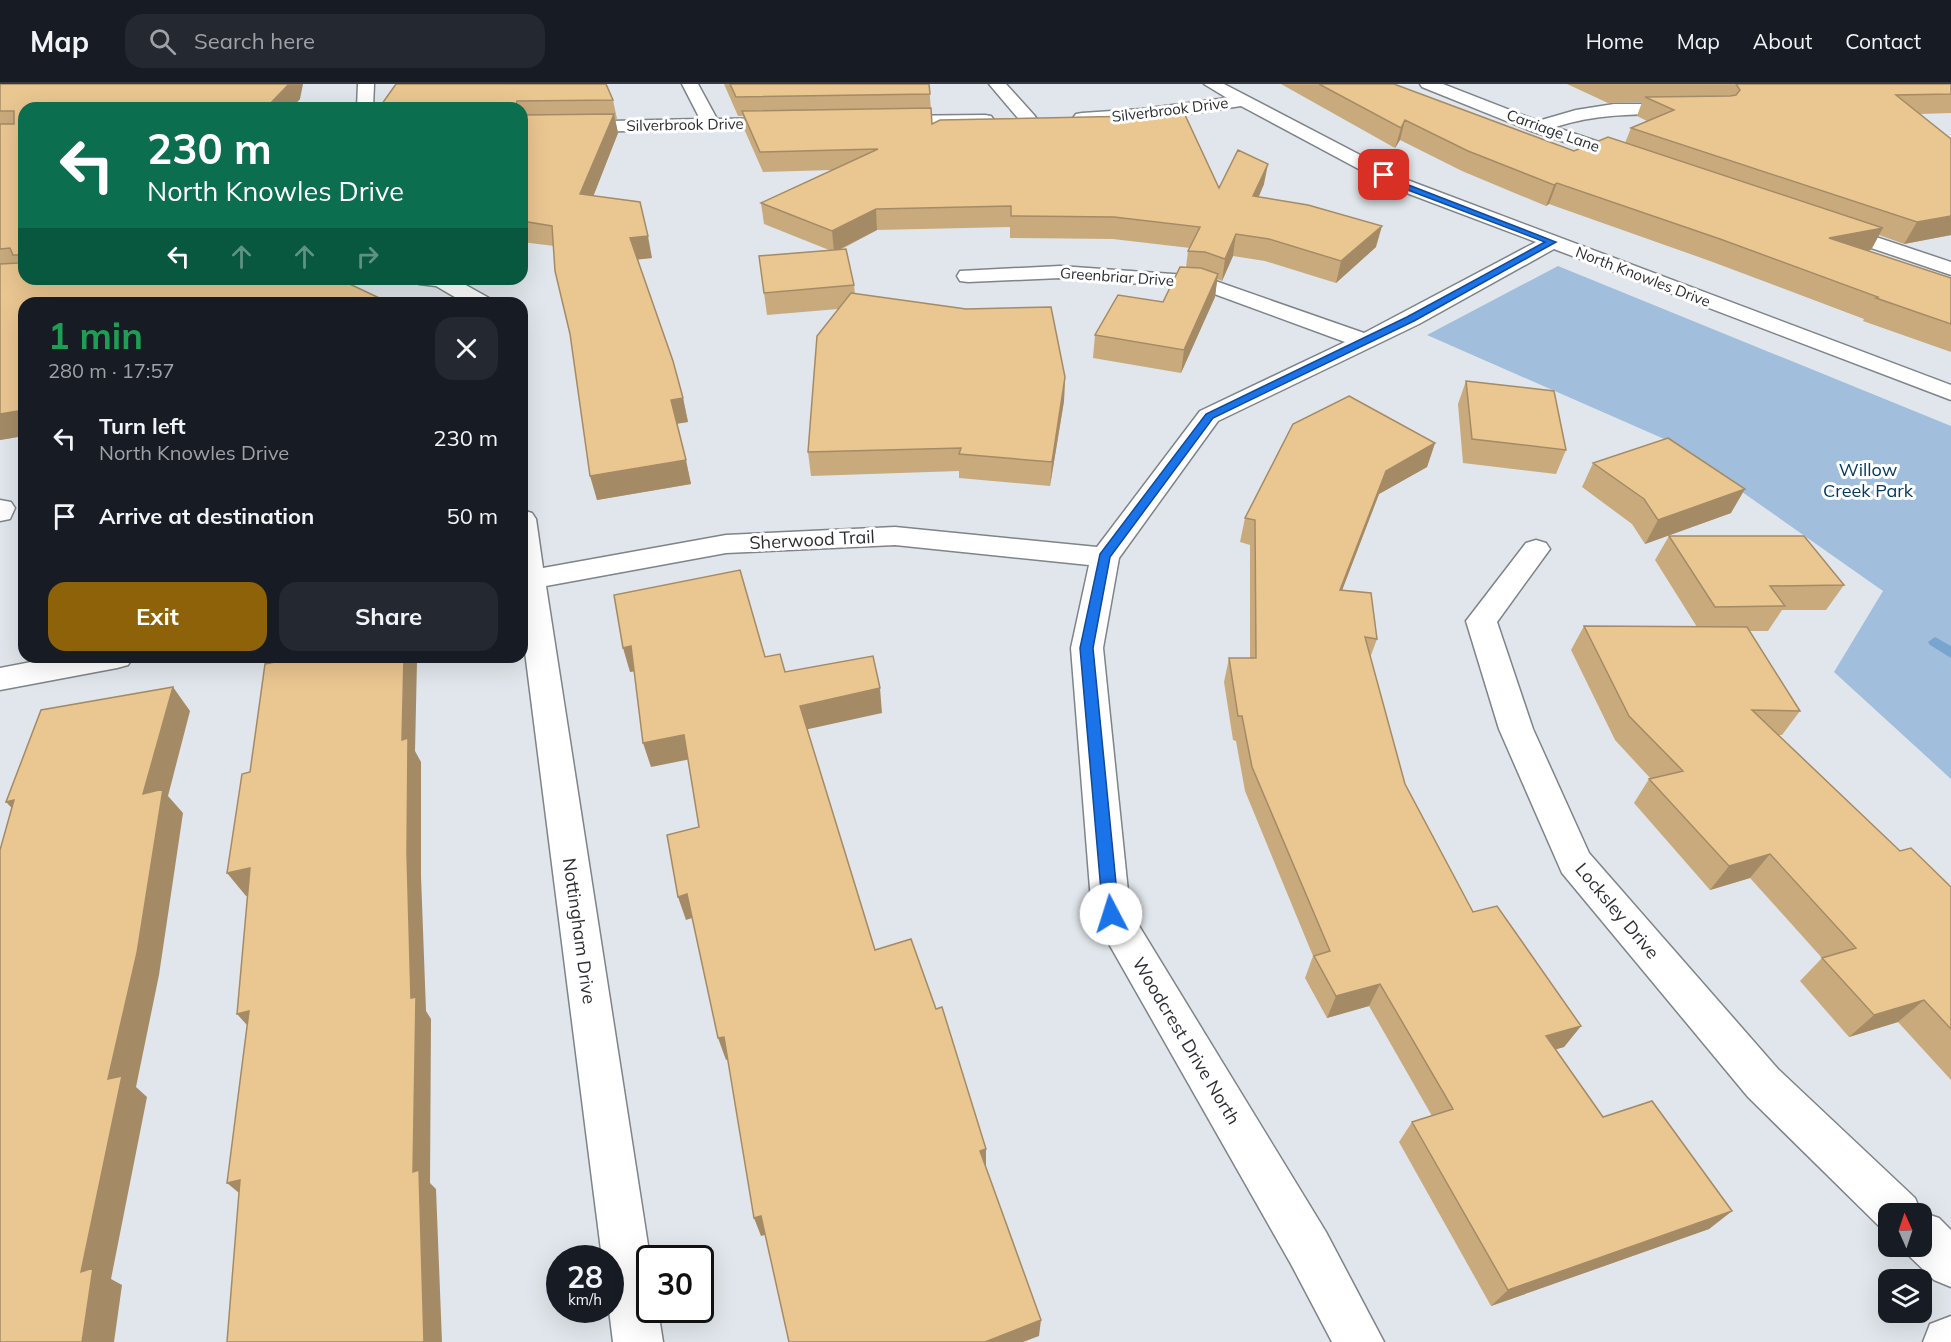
<!DOCTYPE html>
<html lang="en">
<head>
<meta charset="utf-8">
<style>
  body { margin:0; font-family:Mulish,sans-serif; background:#242831; color:#f1f3f6; height:100vh; display:flex; flex-direction:column; font-size:22px; white-space:nowrap }
  * { box-sizing:border-box; margin:0 }
  p { font-size:20px; color:#9ea1a6 }
  .icon { flex:none; width:33px; height:33px; fill:none; stroke:currentColor; stroke-width:2; stroke-linecap:round; stroke-linejoin:round }
  .map { position:relative; flex:1; overflow:hidden }
  .side { position:absolute; left:18px; top:213px; width:510px; height:366px; display:flex; flex-direction:column; background:#171b24; border-radius:18px; box-shadow:0 6px 24px #0002 }
  .side>* { flex:none }
  .guide { position:absolute; left:18px; top:18px; width:510px; height:183px; border-radius:18px; box-shadow:0 6px 24px #0002; background:#0b6e4f; color:#fff; overflow:hidden }
  .needle { width:39px; rotate:357deg }
  .buttons { position:absolute; left:1878px; top:1119px; display:grid; gap:12px }
  .buttons a { display:grid; place-items:center; width:54px; height:54px; border-radius:12px; background:#171b24; box-shadow:0 6px 24px #0002; font-size:30px }
  .speed { position:absolute; left:546px; top:1161px; display:flex; gap:12px; font-size:30px; font-weight:700; text-align:center }
  .speed>* { display:grid; place-content:center; width:78px; height:78px; border-radius:50%; background:#171b24; box-shadow:0 6px 24px #0002; line-height:1 }
  .speed small { font-size:15px; font-weight:400 }
  .speed .limit { border:3px solid #111; border-radius:9px; background:#fff; color:#111 }
  .pin { position:absolute; display:grid; place-items:center; width:51px; height:51px; color:#fff; margin:-26px; border-radius:12px; box-shadow:0 3px 9px #0006 }
  .me { position:absolute; width:66px; margin:-33px; rotate:355deg; stroke-linejoin:round; filter:drop-shadow(0 0 4px #0008) }
  .turn { display:flex; align-items:center; gap:21px; height:126px; padding:0 30px; font-size:27px }
  .turn .icon { width:78px; height:78px; stroke-width:2.5 }
  .turn b { display:block; font-size:42px; line-height:51px }
  .lanes { display:flex; align-items:center; height:57px; padding:0 30px; background:#0003; justify-content:center; gap:30px; direction:ltr }
  .lanes .off { opacity:.35 }
  .round { display:grid; place-items:center; flex:none; width:63px; height:63px; border-radius:18px; background:#242831 }
  .overview { display:flex; align-items:center; justify-content:space-between; height:102px; padding:0 30px }
  h1 { font-size:36px; font-weight:700; line-height:45px; color:#1e9e55 }
  .action { display:flex; gap:12px; margin-top:auto; padding:12px 30px }
  .action a { flex:1; height:69px; border-radius:18px; background:#8e6208; color:#fff; font-size:24px; font-weight:700; line-height:69px; text-align:center }
  .action a+a { background:#242831; color:#f1f3f6 }
  ul { padding:0; list-style:none }
  li { display:flex; align-items:center; gap:18px; height:78px; padding:0 30px }
  li div { flex:1 }
  li b { display:block; font-size:22px }
  li em { font-style:normal }
  header { display:flex; align-items:center; gap:36px; box-sizing:border-box; height:84px; padding:0 30px; background:#171b24; border-bottom:2px solid #363941 }
  header strong { font-size:28px }
  nav { display:flex; gap:33px; margin-inline-start:auto; font-size:21px }
  .search { width:420px; height:54px; background:#242831; display:flex; align-items:center; gap:15px; box-sizing:border-box; padding:0 21px; border-radius:18px; color:#9ea1a6; font-size:22px }
  .map>svg:first-child { display:block }
  .green { fill:#a1bfdd }
  .lines { fill:none; stroke-linecap:round; stroke-linejoin:round }
  .stream { fill:#78a5d0; fill-rule:evenodd }
  .minor-casing { stroke:#7e8489; stroke-width:3 }
  .minor { fill:#fff; fill-rule:evenodd }
  .wall { fill:#c9aa7d }
  .shaded-wall { fill:#a48b66 }
  .building { fill:#eac691; stroke:#a48b66; stroke-width:1.5 }
  .route { fill:#1a73e8; stroke:#114b97; stroke-width:1.5 }
  .labels { text-anchor:middle; stroke-width:6; stroke-linejoin:round; paint-order:stroke }
  .far-street-label { font-size:15px; fill:#2c2e31; stroke:#fff }
  .park-label { font-size:18px; fill:#043a62; stroke:#fff }
  .street-label { font-size:18px; fill:#2c2e31; stroke:#fff }
</style>
</head>
<body>
<header>
<strong>Map</strong>
<div class="search"><svg class="icon" aria-label="search" viewBox="0 0 24 24"><circle cx="10" cy="10" r="6"/><path d="M15 15l6 6"/></svg>Search here</div>
<nav><a>Home</a><a>Map</a><a>About</a><a>Contact</a></nav>
</header>
<div class="map">
<svg width="1951" height="1258" viewBox="0 0 1951 1258">
  <rect width="100%" height="100%" fill="#e0e6eb"/>
  <path class="green" d="M1558,182L1951,342V695L1834,588L1883,507L1671,358L1427,251Z"/>
  <g class="lines">
    <path class="stream" d="M1935,553L1951,562V574L1930,561L1928,558Z"/>
    <g class="minor-casing">
      <path id="minor" d="M358,0H374L373,24H357Z
        M682,0H698L717,35L790,34L796,35L799,39L796,43L790,44L522,49V39L700,35Z
        M989,0H1006L1034,31L1037,35L1034,39H1022Z
        M1204,0H1224L1410,97L1951,301V316L1554,165L1419,240L1218,337L1119,474L1103,564L1130,827L1326,1148L1384,1258H1332L1292,1182L1092,830L1071,564L1089,481L895,461L726,469L546,502L650,1174V1226H658L663,1258H613L609,1226L610,1174H602L522,544V426L532,429L536,435L543,484L726,451L895,443L1097,463L1200,327L1345,258L1198,204L1060,194L968,198L960,197L957,192L960,187L1060,182L1201,192L1364,249L1536,158L1396,105L1241,22L1162,34L1082,39L1076,38L1073,34L1076,30L1082,29L1142,25L1227,14Z
        M1420,0H1443L1538,37L1576,26L1614,20H1685L1691,21L1693,25L1691,29L1685,30C1639,30 1599,29 1555,43L1637,71L1640,75L1637,79L1631,80L1531,47L1422,3Z
        M985,31L991,32L994,36L991,40L887,42L881,41L878,37L881,33L887,32Z
        M1834,139L1951,178V191L1827,149L1824,145L1827,141Z
        M416,195H455L489,214L492,219H465L436,202L419,200Z
        M0,416L11,418L15,424L10,435L0,437Z
        M1536,456L1546,459L1550,465L1497,538L1533,645L1589,769L1778,985L1915,1114L1921,1128L1939,1134L1951,1146V1203L1934,1196L1905,1168L1903,1162H1922V1130H1888V1149L1883,1146L1748,1013L1562,789L1499,645L1466,537L1526,459Z
        M57,573H133L128,581L117,584L0,606V584Z
        M1951,1232V1258H1923L1930,1240Z"/>
    </g>
    <use href="#minor" class="minor"/>
  </g>
  <path class="wall" d="M0,0L300,15L24,219V352L0,356Z
    M396,0L613,16L617,35H615L618,49L593,112L652,174L637,175L683,314L688,338L677,339L691,400L597,416L570,250L554,162L522,158V24H379Z
    M724,0H929L932,40L1219,104L1264,100L1258,113L1376,163L1336,199L1265,177L1233,172L1222,197L1217,195L1215,213L1181,289L1093,274L1095,251L1163,218L1186,183L1188,167L1190,164L1113,155L1010,154V143L877,146L840,166L854,201L855,210L1065,293L1064,317L1050,402L959,394V387L811,392L808,368L838,225L767,231L759,172L829,166L764,140L761,119L832,86L763,88L745,47L743,32H738Z
    M1281,0H1394L1574,67L1625,59L1631,44L1647,37L1637,32L1642,18L1608,19L1567,0H1951V29L1919,30L1951,55V151L1904,160L1879,151L1871,166H1867L1951,194V268L1863,237L1864,235L1710,177L1549,120L1546,122L1462,87L1400,56L1395,64Z
    M1466,297L1566,366L1556,390L1463,379L1458,320Z
    M1435,359L1427,383L1379,410L1342,506L1377,555L1370,574L1405,700L1473,828L1581,942L1564,963L1556,965L1603,1033L1732,1127L1709,1145L1491,1222L1399,1058L1412,1038L1432,1032L1369,922L1327,934L1305,894L1313,872L1245,707L1236,657L1233,656L1224,598L1229,574H1250V461L1240,458L1245,434Z
    M1593,379L1731,429L1645,460L1632,440L1582,403Z
    M1669,452L1844,501L1826,526H1782L1768,547H1749L1800,627L1782,651H1778L1900,767L1951,803V996L1898,938L1849,953L1800,897L1822,874L1750,794L1710,806L1634,719L1649,695H1651L1615,656L1571,566L1584,542L1697,543L1655,476Z"/>
  <path class="shaded-wall" d="M289,0H303L300,15L292,24H266Z
    M614,30L618,49L586,131L580,110Z
    M1405,36L1400,56L1395,64L1401,44Z
    M1268,80L1264,100L1250,134L1253,112Z
    M1557,99L1549,120L1546,122L1554,101Z
    M876,125L877,146L834,168L832,147Z
    M1951,132V151L1904,160L1917,138Z
    M1382,142L1376,163L1336,199L1341,177Z
    M1883,144L1871,166L1817,175L1829,154Z
    M1236,150L1233,172L1222,197L1225,175Z
    M648,152L652,174L634,176L630,154Z
    M1218,190L1215,213L1181,289L1184,266Z
    M1065,293L1064,317L1050,402L1052,378Z
    M683,314L688,338L676,340L671,316Z
    M24,326V352L0,356V330Z
    M1435,359L1427,383L1379,410L1333,530L1340,506L1386,387Z
    M686,376L691,400L597,416L590,392Z
    M1745,405L1731,429L1645,460L1658,436Z
    M631,562L638,587L630,588L623,564Z
    M404,573H415L417,577L415,667L421,678V792L426,927L431,935L430,1099L436,1105L442,1258H424L413,1088L411,914L407,769L402,656Z
    M173,603L190,627L168,712L183,729L159,891L136,1003L147,1013L111,1195L122,1201L114,1258H82L81,1188L108,995L143,710Z
    M880,604L882,629L804,646L800,622Z
    M684,651L691,675L651,683L643,659Z
    M14,716L29,742L6,718Z
    M1770,770L1750,794L1710,806L1729,782Z
    M250,784L268,807L246,812L227,789Z
    M687,810L695,833L686,836L678,813Z
    M1380,900L1369,922L1327,934L1336,912Z
    M1924,916L1898,938L1849,953L1874,931Z
    M249,927L257,952L237,930Z
    M1581,942L1564,963L1530,973L1546,952Z
    M724,953L731,974L726,976L718,954Z
    M986,1065V1084L980,1067Z
    M240,1096L250,1118L227,1099Z
    M1732,1127L1709,1145L1491,1222L1508,1206Z
    M761,1132L768,1150L761,1152L754,1134Z
    M1041,1236L1039,1252L1023,1258H985Z"/>
  <path class="building" d="M0,0H289L266,24H24V195H339L390,219H323V217L320,219H24V326L0,330V180L18,179L22,174L20,171H13L10,164L0,165V40H14V27H0Z
    M396,0H606L613,16L517,17L515,24H379Z
    M730,0H929L930,10L736,13Z
    M1319,0H1394L1574,67L1608,53L1883,144L1829,154L1951,194V240L1876,214L1878,213L1720,155L1557,99L1554,101L1468,67L1405,36L1401,44Z
    M1736,0H1951V10L1896,11L1951,55V132L1917,138L1631,44L1674,26L1645,13L1730,12L1736,11L1740,6Z
    M931,24L932,40L940,36L1185,31L1219,104L1238,66L1268,80L1253,112L1308,121L1382,142L1341,177L1269,155L1236,150L1225,175L1205,168L1188,167L1200,143L1114,133L1011,132V122L876,125L832,147L761,119L878,65L760,68L742,27Z
    M614,30L580,110L640,118L648,152L630,154L673,277L683,314L671,316L686,376L590,392L570,250L555,187L552,142L522,137V31Z
    M846,165L854,201L764,209L759,172Z
    M1180,183L1201,184L1218,190L1184,266L1095,251L1118,211L1163,218Z
    M851,209L966,225L1051,223L1065,293L1052,378L959,370L961,364L808,368L817,252Z
    M1466,297L1554,307L1566,366L1472,355Z
    M1349,312L1435,359L1386,387L1340,506L1371,509L1377,555L1365,553L1405,700L1473,828L1497,822L1581,942L1546,952L1603,1033L1652,1017L1732,1127L1508,1206L1412,1038L1453,1025L1380,900L1336,912L1314,872L1330,867L1252,683L1242,632H1238L1229,574H1256L1255,436L1245,434L1293,340Z
    M1668,354L1745,405L1658,436L1644,415L1593,379Z
    M1669,452H1804L1844,501L1770,502L1785,522L1715,523Z
    M740,486L765,573L780,570L785,588L873,572L880,604L800,622L875,866L911,855L936,925L942,923L986,1065L980,1067L1041,1236L985,1258H789L761,1132L754,1134L724,953L718,954L687,810L678,813L667,751L699,743L684,651L643,659L631,562L623,564L614,511Z
    M1584,542L1747,543L1800,627L1752,626L1900,767L1911,764L1951,803V945L1924,916L1874,931L1822,874L1856,864L1770,770L1729,782L1649,695L1683,687L1629,632Z
    M301,573H404L402,656L408,654L407,769L411,914L416,913L413,1088L419,1086L424,1258H227L240,1096L227,1099L249,927L237,930L250,784L227,789L242,690L250,688L265,580Z
    M173,603L143,710L163,705L137,869L108,995L122,992L81,1188L93,1184L82,1258H0V766L14,716L6,718L41,626Z"/>
  <path class="route" d="M1384,89L1406,100L1556,158L1414,237L1213,334L1110,473L1093,564L1119,830L1116,835L1111,837L1105,835L1103,830L1080,564L1100,470L1206,330L1407,233L1545,158L1400,103L1381,93L1380,91Z"/>
  <g class="labels">
    <g class="far-street-label">
      <text transform="translate(1170 26) rotate(-7)" y="5">Silverbrook Drive</text>
      <text transform="translate(685 41) rotate(-1)" y="5">Silverbrook Drive</text>
      <text transform="translate(1553 47) rotate(20)" y="5">Carriage Lane</text>
      <text transform="translate(1117 193) rotate(4)" y="5">Greenbriar Drive</text>
      <text transform="translate(1643 193) rotate(21)" y="5">North Knowles Drive</text>
    </g>
    <g class="park-label">
      <text x="1868" y="392">Willow<tspan x="1868" dy="21">Creek Park</tspan></text>
    </g>
    <g class="street-label">
      <text transform="translate(812 456) rotate(-3)" y="6">Sherwood Trail</text>
      <text transform="translate(1617 827) rotate(50)" y="6">Locksley Drive</text>
      <text transform="translate(579 847) rotate(82)" y="6">Nottingham Drive</text>
      <text transform="translate(1186 957) rotate(59)" y="6">Woodcrest Drive North</text>
    </g>
  </g>
</svg>
<div class="buttons">
<a><svg class="needle" viewBox="-14 -14 28 28"><path d="M0-13l5 13h-10z" fill="#e53935"/><path d="M0 13l5-13h-10z" fill="#9ea1a6"/></svg></a>
<a><svg class="icon" aria-label="layers" viewBox="0 0 24 24"><path d="M12 4l9 5-9 5-9-5zM3 14l9 5 9-5"/></svg></a>
</div>
<div class="speed"><div>28<small>km/h</small></div><div class="limit">30</div></div>
<div class="pin" style="left:1384px;top:91px;background:#d93025"><svg class="icon" aria-label="arrive" viewBox="0 0 24 24"><path d="M6 21V4h12l-3 4 3 4H6"/></svg></div>
<svg class="me" style="left:1111px;top:830px" viewBox="-20 -20 40 40"><circle r="19" fill="#fff"/><path d="M0-13L10 11 0 6-10 11z" fill="#1a73e8"/></svg>
<div class="guide">
<div class="turn"><svg class="icon" aria-label="left" viewBox="0 0 24 24"><path d="M17 20v-9H6M10 6l-5 5 5 5"/></svg><div><b>230 m</b>North Knowles Drive</div></div>
<div class="lanes"><svg class="icon" aria-label="left" viewBox="0 0 24 24"><path d="M17 20v-9H6M10 6l-5 5 5 5"/></svg><svg class="icon off" aria-label="ahead" viewBox="0 0 24 24"><path d="M12 20V5M6 11l6-6 6 6"/></svg><svg class="icon off" aria-label="ahead" viewBox="0 0 24 24"><path d="M12 20V5M6 11l6-6 6 6"/></svg><svg class="icon off" aria-label="right" viewBox="0 0 24 24"><path d="M7 20v-9h11M14 6l5 5-5 5"/></svg></div>
</div>
<section class="side">
<div class="overview"><div><h1>1 min</h1><p>280 m · 17:57</p></div><a class="round"><svg class="icon" aria-label="close" viewBox="0 0 24 24"><path d="M6 6l12 12M18 6L6 18"/></svg></a></div>
<ul>
<li><svg class="icon" aria-label="left" viewBox="0 0 24 24"><path d="M17 20v-9H6M10 6l-5 5 5 5"/></svg><div><b>Turn left</b><p>North Knowles Drive</p></div><em>230 m</em></li>
<li><svg class="icon" aria-label="arrive" viewBox="0 0 24 24"><path d="M6 21V4h12l-3 4 3 4H6"/></svg><div><b>Arrive at destination</b></div><em>50 m</em></li>
</ul>
<div class="action"><a>Exit</a><a>Share</a></div>
</section>
</div>
</body>
</html>
